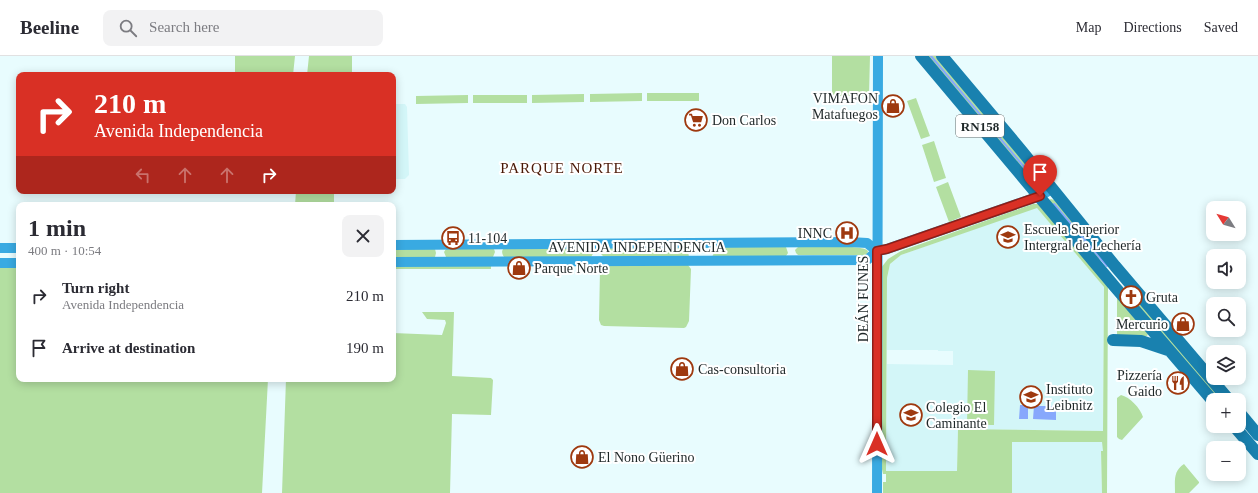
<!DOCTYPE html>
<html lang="en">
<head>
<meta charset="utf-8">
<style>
  body { margin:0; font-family:Georgia,serif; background:#f2f2f3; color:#2b2b33; height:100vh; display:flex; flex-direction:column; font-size:15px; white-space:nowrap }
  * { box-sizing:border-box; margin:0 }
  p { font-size:13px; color:#7c7c81 }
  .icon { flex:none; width:22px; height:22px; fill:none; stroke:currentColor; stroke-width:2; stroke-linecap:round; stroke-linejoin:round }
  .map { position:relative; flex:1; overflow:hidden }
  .side { position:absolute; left:16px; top:146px; width:380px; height:180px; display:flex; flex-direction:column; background:#fff; border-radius:8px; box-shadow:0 2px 10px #0003 }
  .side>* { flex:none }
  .banner { position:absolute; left:16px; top:16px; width:380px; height:122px; border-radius:8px; box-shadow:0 2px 10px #0003; background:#d93025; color:#fff; overflow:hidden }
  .needle { width:26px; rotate:307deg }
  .tools { position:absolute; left:1206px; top:145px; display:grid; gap:8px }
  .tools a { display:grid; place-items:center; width:40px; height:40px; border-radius:8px; background:#fff; box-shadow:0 2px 10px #0003; font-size:20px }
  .pin { position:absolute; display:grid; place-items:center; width:34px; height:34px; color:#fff; margin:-41px -17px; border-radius:50% 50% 50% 0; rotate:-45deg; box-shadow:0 0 4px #0007 }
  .pin .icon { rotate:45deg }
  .me { position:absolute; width:44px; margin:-22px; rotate:0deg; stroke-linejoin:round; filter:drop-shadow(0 0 3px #0008) }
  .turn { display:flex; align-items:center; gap:14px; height:84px; padding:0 12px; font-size:18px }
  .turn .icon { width:52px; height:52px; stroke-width:2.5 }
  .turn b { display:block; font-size:28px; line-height:34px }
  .lanes { display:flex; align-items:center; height:38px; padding:0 12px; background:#0003; justify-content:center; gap:20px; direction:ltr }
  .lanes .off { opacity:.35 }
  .round { display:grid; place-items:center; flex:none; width:42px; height:42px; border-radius:8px; background:#f2f2f3 }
  .headline { display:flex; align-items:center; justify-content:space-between; height:68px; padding:0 12px }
  h1 { font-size:24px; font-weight:600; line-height:30px }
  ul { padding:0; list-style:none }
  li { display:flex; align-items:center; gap:12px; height:52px; padding:0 12px }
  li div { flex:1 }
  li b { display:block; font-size:15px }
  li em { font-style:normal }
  header { display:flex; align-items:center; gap:24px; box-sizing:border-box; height:56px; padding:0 20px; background:#fff; border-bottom:1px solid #e1e1e2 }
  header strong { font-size:19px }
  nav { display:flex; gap:22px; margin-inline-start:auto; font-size:14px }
  .search { width:280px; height:36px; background:#f2f2f3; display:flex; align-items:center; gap:10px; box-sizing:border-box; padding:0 14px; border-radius:8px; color:#7c7c81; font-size:15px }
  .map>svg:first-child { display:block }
  .built { fill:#d3f6f8 }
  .green { fill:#b3dfa1; fill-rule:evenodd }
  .water { fill:#87a8fc }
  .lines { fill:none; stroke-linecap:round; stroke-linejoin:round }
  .stream { stroke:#87a8fc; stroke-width:2 }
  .secondary { stroke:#39aae2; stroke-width:10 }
  .highway { stroke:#1981af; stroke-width:12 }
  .route-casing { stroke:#8d1f18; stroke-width:10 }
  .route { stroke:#d93025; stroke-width:7 }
  .labels { text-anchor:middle; stroke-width:4; stroke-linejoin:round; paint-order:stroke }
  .shield { fill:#fff; stroke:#626868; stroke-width:1 }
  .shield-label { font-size:13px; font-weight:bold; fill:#1e2728 }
  .poi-label { font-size:14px; fill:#1e2728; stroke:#fff; text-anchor:start }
  .street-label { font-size:14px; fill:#1e2728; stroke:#fff }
  .neighbourhood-label { font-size:15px; letter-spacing:1px; fill:#491806; stroke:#fff }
</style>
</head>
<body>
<header>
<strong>Beeline</strong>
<div class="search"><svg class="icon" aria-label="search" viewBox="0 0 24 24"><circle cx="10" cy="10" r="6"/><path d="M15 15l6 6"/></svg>Search here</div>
<nav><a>Map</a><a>Directions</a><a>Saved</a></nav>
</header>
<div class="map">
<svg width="1258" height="437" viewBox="0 0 1258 437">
  <rect width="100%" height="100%" fill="#e8fcfe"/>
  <path class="built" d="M393,48H405L407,51L409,119L405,123H393Z
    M1037,151L1104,231L1103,375L958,373L957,415H886L887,308L953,309V295H938V294H887V222L890,208L901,199Z
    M1011,386H1103V395H1101L1102,437H1012Z"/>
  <path class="green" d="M235,0H295L293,19H235Z
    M309,0H352V19H307Z
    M832,0H870L869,40H832Z
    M926,0H937L1039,125L1036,128Z
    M642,37V45L590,46V38Z
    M647,37H699V45H647Z
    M584,38V46L532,47V39Z
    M468,39V47L416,48V40Z
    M473,39H527V47H473Z
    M916,42L930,80L921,83L907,45Z
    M934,85L946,122L934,126L922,89Z
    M948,126L961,161L949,166L936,131Z
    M296,135H334V149H295Z
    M1051,143L1054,144L1100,197L1099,203L1049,144Z
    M1033,148H1038L1108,229L1107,437H1102L1101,395H1103L1102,386H1012V437H883V426H886V418H883L879,398L881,212L888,203L901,195ZM1037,152L1104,231L1103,375L958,373L957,415H886L887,222L890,208L901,199Z
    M689,191L688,195L689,201H604L601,198L603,192Z
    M713,191H786L788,197L786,200L712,201L714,197Z
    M798,191C811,191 861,188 868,195L867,199H798L796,197L795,194Z
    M504,192H592L594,196L591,201H504C502,198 501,195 504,192Z
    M393,193H435L436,197L435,201L393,202Z
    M446,193H494L495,196L493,201H446L444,196Z
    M393,209H491V213H393Z
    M603,209H688L691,213L689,265L686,271L684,272L604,270L601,269L599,264L600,214Z
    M0,211H19V323H268L262,437H0Z
    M1129,234L1224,344H1216L1126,237Z
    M1117,243H1118L1148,278L1147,280H1120L1117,279Z
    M422,256H454L452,320L491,322L493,324L491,359L452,358L450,437H282L286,323H393V277L442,279L446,267L445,264L427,263Z
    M968,314L995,315L994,369H967Z
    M1121,339C1130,341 1140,352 1143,361L1122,384L1119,383L1117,381V342Z
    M1184,408L1199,426V427L1189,437H1175C1175,425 1173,415 1184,408Z"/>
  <path class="water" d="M1020,349H1028V363H1019Z
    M1034,350H1056V364L1033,363Z"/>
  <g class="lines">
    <path class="stream" d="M931,0L1035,124
      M1054,148L1107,210"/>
    <path class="secondary" d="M393,189L850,186L867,187L877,195
      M0,192H19
      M393,206L867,204L877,195L887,193L1040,140L1052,133
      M0,207H19
      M877,437L878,0"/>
    <path class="highway" d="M921,0L1115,231L1213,345
      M942,0L1021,94L1115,210L1229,344
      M1113,284L1141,285L1168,294
      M1239,356L1258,379
      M1234,370L1258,398"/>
  </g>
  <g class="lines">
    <g class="route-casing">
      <path id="route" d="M877,388V195L887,193L1040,140"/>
    </g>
    <use href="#route" class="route"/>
  </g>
  <defs>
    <g id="shop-ring" transform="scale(1.15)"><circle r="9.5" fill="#fff" stroke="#9e390f" stroke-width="1.5"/><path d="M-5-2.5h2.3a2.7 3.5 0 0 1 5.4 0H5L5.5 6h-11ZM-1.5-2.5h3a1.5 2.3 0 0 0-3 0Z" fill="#9e390f"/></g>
    <g id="supermarket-ring" transform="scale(1.15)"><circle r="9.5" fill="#fff" stroke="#9e390f" stroke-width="1.5"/><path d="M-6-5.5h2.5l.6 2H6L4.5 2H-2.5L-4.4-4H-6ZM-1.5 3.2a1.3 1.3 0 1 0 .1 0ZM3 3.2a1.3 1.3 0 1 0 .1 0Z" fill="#9e390f"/></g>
    <g id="hospital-ring" transform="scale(1.15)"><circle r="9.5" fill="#fff" stroke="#9e390f" stroke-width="1.5"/><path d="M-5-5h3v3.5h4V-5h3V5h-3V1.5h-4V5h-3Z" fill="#9e390f"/></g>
    <g id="school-ring" transform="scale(1.15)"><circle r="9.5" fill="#fff" stroke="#9e390f" stroke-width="1.5"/><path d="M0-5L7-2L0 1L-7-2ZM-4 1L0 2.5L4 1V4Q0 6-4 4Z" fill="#9e390f"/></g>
    <g id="bus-ring" transform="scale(1.15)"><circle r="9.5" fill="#fff" stroke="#9e390f" stroke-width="1.5"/><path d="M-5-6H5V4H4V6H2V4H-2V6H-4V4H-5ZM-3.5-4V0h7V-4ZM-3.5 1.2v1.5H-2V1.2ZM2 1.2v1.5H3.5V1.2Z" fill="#9e390f"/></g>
    <g id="church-ring" transform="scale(1.15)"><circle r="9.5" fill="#fff" stroke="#9e390f" stroke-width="1.5"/><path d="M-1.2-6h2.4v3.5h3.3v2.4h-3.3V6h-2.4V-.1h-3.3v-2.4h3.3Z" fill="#9e390f"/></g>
    <g id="restaurant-ring" transform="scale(1.15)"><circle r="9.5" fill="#fff" stroke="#9e390f" stroke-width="1.5"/><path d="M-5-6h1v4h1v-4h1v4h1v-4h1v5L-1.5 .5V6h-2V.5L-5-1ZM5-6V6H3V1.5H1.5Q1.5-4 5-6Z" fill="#9e390f"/></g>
    <g id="university-ring" transform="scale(1.15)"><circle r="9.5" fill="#fff" stroke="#9e390f" stroke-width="1.5"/><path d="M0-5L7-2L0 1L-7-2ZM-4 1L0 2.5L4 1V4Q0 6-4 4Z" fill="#9e390f"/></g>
  </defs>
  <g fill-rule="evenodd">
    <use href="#shop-ring" x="893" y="50"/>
    <use href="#supermarket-ring" x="696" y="64"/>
    <use href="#hospital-ring" x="847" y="177"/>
    <use href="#school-ring" x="1008" y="181"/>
    <use href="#bus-ring" x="453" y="182"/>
    <use href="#shop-ring" x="519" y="212"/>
    <use href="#church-ring" x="1131" y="241"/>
    <use href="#shop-ring" x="1183" y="268"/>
    <use href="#shop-ring" x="682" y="313"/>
    <use href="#restaurant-ring" x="1178" y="327"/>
    <use href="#university-ring" x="1031" y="341"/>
    <use href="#school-ring" x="911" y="359"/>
    <use href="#shop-ring" x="582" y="401"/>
  </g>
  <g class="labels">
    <rect class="shield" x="956" y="59" width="48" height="22" rx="3"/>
    <g class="shield-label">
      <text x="980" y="75">RN158</text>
    </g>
    <g class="poi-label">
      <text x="878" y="47" text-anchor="end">VIMAFON<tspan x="878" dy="16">Matafuegos</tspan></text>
      <text x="712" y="69">Don Carlos</text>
      <text x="1024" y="178">Escuela Superior<tspan x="1024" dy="16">Intergral de Lechería</tspan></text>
      <text x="832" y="182" text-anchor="end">INNC</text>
      <text x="468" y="187">11-104</text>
      <text x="534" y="217">Parque Norte</text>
      <text x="1146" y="246">Gruta</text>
      <text x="1168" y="273" text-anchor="end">Mercurio</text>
      <text x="698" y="318">Cas-consultoria</text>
      <text x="1162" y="324" text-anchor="end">Pizzería<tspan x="1162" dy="16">Gaido</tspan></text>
      <text x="1046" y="338">Instituto<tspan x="1046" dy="16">Leibnitz</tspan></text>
      <text x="926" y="356">Colegio El<tspan x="926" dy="16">Caminante</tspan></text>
      <text x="598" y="406">El Nono Güerino</text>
    </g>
    <g class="street-label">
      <text x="637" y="196">AVENIDA INDEPENDENCIA</text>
      <text transform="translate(863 243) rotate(-90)" y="5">DEÁN FUNES</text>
    </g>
    <g class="neighbourhood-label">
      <text x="562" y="117">PARQUE NORTE</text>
    </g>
  </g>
</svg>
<div class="tools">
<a><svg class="needle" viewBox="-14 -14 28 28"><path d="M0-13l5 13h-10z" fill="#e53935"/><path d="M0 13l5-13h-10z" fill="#7c7c81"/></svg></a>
<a><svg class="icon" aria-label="sound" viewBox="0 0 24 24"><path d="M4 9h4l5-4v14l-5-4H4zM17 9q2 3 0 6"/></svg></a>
<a><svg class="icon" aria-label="search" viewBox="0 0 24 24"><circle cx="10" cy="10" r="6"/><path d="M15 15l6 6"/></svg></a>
<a><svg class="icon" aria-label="layers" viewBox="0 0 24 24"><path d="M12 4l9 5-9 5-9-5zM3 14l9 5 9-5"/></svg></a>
<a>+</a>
<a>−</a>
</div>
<div class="pin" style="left:1040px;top:140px;background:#d93025"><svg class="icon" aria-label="arrive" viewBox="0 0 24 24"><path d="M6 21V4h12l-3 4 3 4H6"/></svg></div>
<svg class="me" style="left:877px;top:388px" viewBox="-20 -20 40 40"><path d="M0-17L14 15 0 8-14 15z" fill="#d93025" stroke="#fff" stroke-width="4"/></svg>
<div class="banner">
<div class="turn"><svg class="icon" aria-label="right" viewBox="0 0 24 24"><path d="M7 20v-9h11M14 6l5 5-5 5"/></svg><div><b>210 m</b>Avenida Independencia</div></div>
<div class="lanes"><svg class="icon off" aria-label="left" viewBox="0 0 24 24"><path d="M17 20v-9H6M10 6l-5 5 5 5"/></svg><svg class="icon off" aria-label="ahead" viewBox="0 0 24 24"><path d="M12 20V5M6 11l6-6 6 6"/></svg><svg class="icon off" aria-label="ahead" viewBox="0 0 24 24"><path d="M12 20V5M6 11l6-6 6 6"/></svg><svg class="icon" aria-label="right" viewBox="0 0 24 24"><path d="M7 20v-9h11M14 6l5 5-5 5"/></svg></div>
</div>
<section class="side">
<div class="headline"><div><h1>1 min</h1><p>400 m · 10:54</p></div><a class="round"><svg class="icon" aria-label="close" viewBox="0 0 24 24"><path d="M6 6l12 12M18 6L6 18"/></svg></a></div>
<ul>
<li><svg class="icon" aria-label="right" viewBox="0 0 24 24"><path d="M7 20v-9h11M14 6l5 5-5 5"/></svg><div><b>Turn right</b><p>Avenida Independencia</p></div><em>210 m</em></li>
<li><svg class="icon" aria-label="arrive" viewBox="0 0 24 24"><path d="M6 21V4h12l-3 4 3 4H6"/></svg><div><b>Arrive at destination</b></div><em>190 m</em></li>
</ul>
</section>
</div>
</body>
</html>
